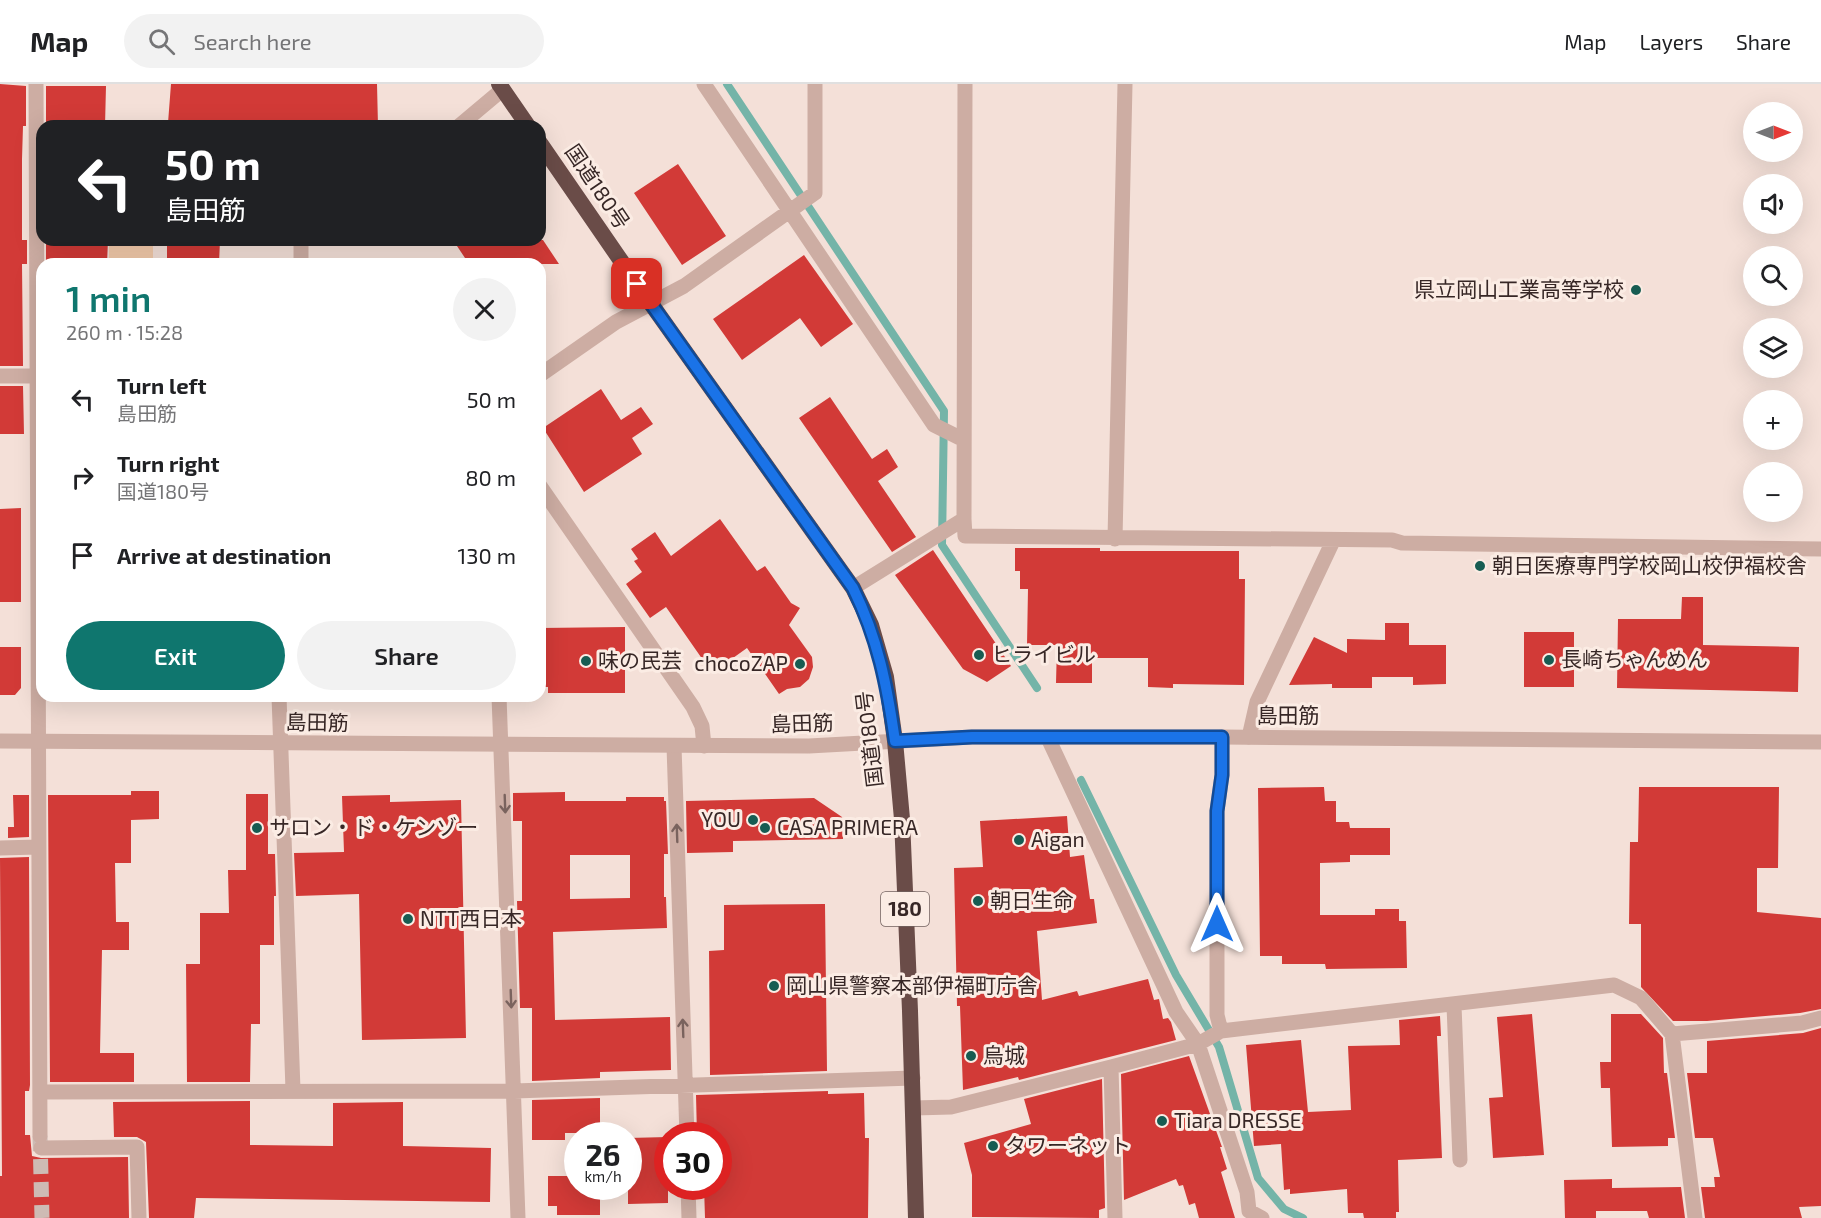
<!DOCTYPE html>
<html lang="en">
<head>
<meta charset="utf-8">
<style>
  body { margin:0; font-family:"Exo 2","Noto Sans JP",sans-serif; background:#f2f2f2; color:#202124; height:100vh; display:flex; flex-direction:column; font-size:22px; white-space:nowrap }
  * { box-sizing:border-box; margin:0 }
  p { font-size:20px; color:#757577 }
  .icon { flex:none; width:33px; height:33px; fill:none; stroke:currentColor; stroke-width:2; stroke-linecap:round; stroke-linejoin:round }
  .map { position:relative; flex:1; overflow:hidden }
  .panel { position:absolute; left:36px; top:174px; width:510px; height:444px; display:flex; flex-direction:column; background:#fff; border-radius:18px; box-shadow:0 6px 24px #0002 }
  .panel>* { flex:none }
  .hud { position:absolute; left:36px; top:36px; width:510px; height:126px; border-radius:18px; box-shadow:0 6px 24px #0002; background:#202124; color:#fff; overflow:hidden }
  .needle { width:39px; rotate:90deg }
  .buttons { position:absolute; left:1743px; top:18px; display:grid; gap:12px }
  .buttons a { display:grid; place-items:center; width:60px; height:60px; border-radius:50%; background:#fff; box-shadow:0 6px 24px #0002; font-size:30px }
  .speed { position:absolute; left:564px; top:1038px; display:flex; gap:12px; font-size:30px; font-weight:700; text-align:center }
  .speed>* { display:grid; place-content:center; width:78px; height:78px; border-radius:50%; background:#fff; box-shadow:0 6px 24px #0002; line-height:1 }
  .speed small { font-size:15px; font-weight:400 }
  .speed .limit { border:9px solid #d22; background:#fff; color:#111 }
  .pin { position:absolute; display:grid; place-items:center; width:51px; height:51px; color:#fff; margin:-26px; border-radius:12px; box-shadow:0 3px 9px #0006 }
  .me { position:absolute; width:66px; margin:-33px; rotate:0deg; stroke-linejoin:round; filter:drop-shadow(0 0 4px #0008) }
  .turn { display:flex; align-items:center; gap:21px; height:126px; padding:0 30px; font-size:27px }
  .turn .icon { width:78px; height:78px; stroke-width:2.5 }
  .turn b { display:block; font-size:42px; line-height:51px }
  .round { display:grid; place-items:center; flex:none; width:63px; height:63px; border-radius:32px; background:#f2f2f2 }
  .headline { display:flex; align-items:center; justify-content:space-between; height:102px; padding:0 30px }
  h1 { font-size:36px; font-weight:600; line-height:45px; color:#0f766e }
  .button { display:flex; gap:12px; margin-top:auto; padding:12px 30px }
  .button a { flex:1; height:69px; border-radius:36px; background:#0f766e; color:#fff; font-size:24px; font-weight:600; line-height:69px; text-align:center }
  .button a+a { background:#f2f2f2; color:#202124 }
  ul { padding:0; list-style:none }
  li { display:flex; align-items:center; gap:18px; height:78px; padding:0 30px }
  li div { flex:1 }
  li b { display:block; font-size:22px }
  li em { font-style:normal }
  header { display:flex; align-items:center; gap:36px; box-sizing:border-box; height:84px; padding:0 30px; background:#fff; border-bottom:2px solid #e0e0e0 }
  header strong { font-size:28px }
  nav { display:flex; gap:33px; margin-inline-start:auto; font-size:21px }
  .search { width:420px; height:54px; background:#f2f2f2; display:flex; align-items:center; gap:15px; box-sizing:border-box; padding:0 21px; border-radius:33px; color:#757577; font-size:22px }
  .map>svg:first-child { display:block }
  .sand { fill:#f3caaa }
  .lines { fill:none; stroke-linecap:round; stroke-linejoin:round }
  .stream { stroke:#74b4a8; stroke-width:8 }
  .building { fill:#d23a37; fill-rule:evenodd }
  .pedestrian-tunnel { stroke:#cebbb4; stroke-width:15; stroke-dasharray:15 8; stroke-linecap:butt }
  .minor { stroke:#cdada3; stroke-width:15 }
  .tertiary { stroke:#cdada3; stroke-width:15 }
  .trunk { stroke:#6a4c48; stroke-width:16 }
  .oneway { stroke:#7a635e }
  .route-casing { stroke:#114b97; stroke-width:15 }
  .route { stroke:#1a73e8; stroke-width:10 }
  .poi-dot { fill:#175c52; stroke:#fbece4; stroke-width:2 }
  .labels { text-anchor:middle; stroke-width:6; stroke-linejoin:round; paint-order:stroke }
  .shield { fill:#fbece4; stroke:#72625f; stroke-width:1.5 }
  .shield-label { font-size:20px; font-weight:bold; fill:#372726 }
  .street-label { font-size:21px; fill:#372726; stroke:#fbece4 }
  .poi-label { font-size:21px; fill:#372726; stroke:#fbece4; text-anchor:start }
</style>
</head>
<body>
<header>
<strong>Map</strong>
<div class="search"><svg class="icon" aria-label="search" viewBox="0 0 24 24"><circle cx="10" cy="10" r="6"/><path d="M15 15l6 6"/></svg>Search here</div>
<nav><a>Map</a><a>Layers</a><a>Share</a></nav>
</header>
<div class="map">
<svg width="1821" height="1134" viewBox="0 0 1821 1134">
  <rect width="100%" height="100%" fill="#f4e0d8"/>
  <path class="sand" d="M109,159L153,160V180H109Z"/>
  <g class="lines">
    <path class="stream" d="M727,0L944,327L942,461L1037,604
      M1081,696L1176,891L1219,963L1258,1094L1284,1125L1303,1134"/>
  </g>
  <path class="building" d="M0,0L26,2V42H23L22,75V156H27V180H22L23,282H0Z
    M171,0H377L378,42H193V40L168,39Z
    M46,2H106L105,42H46Z
    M678,80L726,152L682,181L634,109Z
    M46,156H108L107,180H46Z
    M167,156H220L219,180H167Z
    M453,156H543L559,180H469Z
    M804,171L853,240L821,263L800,234L742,276L713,235Z
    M0,302H23L24,350H0Z
    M601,305L621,336L641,323L653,340L632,354L642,370L584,408L543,344Z
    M830,313L872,375L887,365L898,383L878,397L916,453L892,468L799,334Z
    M21,424V518H0V425Z
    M720,435L757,487L765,482L791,519L800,524L789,541L812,573L813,583L809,595L800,603L787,605L779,610L747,564L712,589L666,523L650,534L626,500L642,488L634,477L638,475L631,465L655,448L671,472Z
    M1015,464H1100V467H1239V495H1245L1244,601L1173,600V604L1148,603V574H1092V599H1056L1057,561H1027L1028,505H1020V487H1015Z
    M933,466L1011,582L987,598L963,585L895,491Z
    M1682,513H1703V561L1799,563L1798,608L1617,604L1618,535H1681Z
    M1385,539H1409V561H1446V600L1413,601V593H1372V604H1332V600L1289,601L1314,553L1347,569V555L1385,556Z
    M625,543V609H548V603H540V544Z
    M1524,548H1574V603H1524Z
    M0,563H21V604L15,611H0Z
    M1324,703L1325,717H1336V738H1349L1350,744H1390V771H1350V778L1320,779V831H1375V825H1399V837H1406L1407,884L1326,885L1325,880H1282V872H1260L1258,704Z
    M1639,703H1779L1778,784H1757V828L1821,834V925L1800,929L1707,937H1673L1641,903V840H1629L1630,758H1638Z
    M131,707H159V735L131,736V779H115L116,838H129V866H102L100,969H134V998H50L48,711H131Z
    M565,708V717H626V713H664V717H666L668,770H664V813H666L667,844L553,848L555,936L670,933L671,986L600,988V994L532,997V924H520L517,817H522V737H513V709ZM570,771H630V814L570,815Z
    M246,710H268V770H275L276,812H274V861H260V940H251L250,998H187L186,880H200V829H229L228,786H246Z
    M13,711H29V753L8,754V743H14Z
    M390,711V718L461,716L466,954L362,956L359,810L296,812L294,769L344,768L342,712Z
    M814,714L842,733L843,755L733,757V768L687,769L686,717Z
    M1067,732L1070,773L1084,771L1090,815H1094L1097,839L1037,847L1042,916L1077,907L1079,912L1148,895L1154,916L1159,915L1163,935L1168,934L1171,938L1176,956L1019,996L1018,993L963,1006L960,922H957L954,784L983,783L980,737Z
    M29,773L30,1001L29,1007H25V1051H30L32,1072L41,1074L128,1073L129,1134H0V1092H2L0,774Z
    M825,820L827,987L710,991L709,867L724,866V821Z
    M1532,930L1544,1071L1493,1074L1489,1014L1503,1013L1497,933Z
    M1611,930H1641L1663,954L1664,989H1667L1675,1054H1668V1062L1612,1063L1610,1004H1601L1600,978H1611Z
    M1440,932L1441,952H1437L1442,1074L1398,1076L1399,1128H1396V1134H1364L1363,1129H1348L1347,1105L1290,1110V1105L1284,1106L1281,1060L1254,1062L1246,961L1301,956L1308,1028L1351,1026L1348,962L1400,961L1399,936Z
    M1821,944V1122L1799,1123L1802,1134H1705L1701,1103H1715L1714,1093H1720L1713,1054H1695L1687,989H1707V957L1803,949Z
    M1189,972L1222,1063H1220L1227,1085L1221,1088L1235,1134H1199L1195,1119L1189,1121L1183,1101L1179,1102L1176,1095L1124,1116L1121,990Z
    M1102,995L1105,1124L1099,1126V1134L972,1133V1091L964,1059L1031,1040L1024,1015Z
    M828,1007V1010L864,1009L865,1054H869L868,1134H705L704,1102H718V1052H697L696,1011Z
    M600,1014V1049H565V1056H532V1016Z
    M250,1017V1061L333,1062V1019L403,1018V1062L491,1064L490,1118L196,1114L194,1134H149L146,1058L137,1053H114L113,1018Z
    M668,1053V1119L628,1120V1054Z
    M548,1092H578V1102H600V1131H557V1122H548Z
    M1612,1095V1104L1681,1103L1685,1134H1649L1647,1127H1596V1134H1565L1564,1096Z"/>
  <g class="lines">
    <path class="pedestrian-tunnel" d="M40,1052L42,1134"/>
    <path class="minor" d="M36,0L40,1052
      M704,0L934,341L964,356
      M459,42L503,5
      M301,156V180
      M540,291L616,238L684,202L815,109V0
      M0,292H36
      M540,402L693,623L702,642L704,662
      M964,435L965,452L1392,456L1402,459L1821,465
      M1115,455L1125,0
      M853,504L964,435L965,0
      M279,612L293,1006
      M499,612L518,1134
      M1249,653L1257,618L1333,457
      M1048,654L1176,928L1198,960L1247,1108L1249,1127L1262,1134
      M674,662L687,1052
      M0,764L38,763
      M1454,921L1460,1076
      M1221,947L1217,931V727L1222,691V653
      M1672,950L1802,939L1821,934
      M1111,983L1115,1134
      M40,1008L514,1007L913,994
      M914,1024L951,1023L1111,983L1198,960L1221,947L1614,901L1641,914L1672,950L1695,1134
      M41,1064L137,1063L139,1134
      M688,1102L689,1134"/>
    <path class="tertiary" d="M0,657L809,662L972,653H1222L1821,658"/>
    <path class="trunk" d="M499,0L528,42
      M540,59L637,200L853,504L871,541L886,593L895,657L902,735L910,927L916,1134"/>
  </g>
  <defs><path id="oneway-shaft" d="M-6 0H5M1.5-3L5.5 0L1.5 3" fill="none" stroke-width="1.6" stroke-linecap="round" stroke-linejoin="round" transform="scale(1.5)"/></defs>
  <g class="oneway">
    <use href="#oneway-shaft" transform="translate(505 720) rotate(88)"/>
    <use href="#oneway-shaft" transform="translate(677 749) rotate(-92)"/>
    <use href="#oneway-shaft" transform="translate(511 915) rotate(88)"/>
    <use href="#oneway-shaft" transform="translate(683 944) rotate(-92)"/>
  </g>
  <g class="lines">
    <g class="route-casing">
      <path id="route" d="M637,200L853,504C878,555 887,601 895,657L972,653H1222V691L1217,727V840"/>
    </g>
    <use href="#route" class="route"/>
  </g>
  <g class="poi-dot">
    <circle cx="1636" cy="206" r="6"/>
    <circle cx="1480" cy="482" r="6"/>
    <circle cx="979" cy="571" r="6"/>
    <circle cx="1549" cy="576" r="6"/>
    <circle cx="586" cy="577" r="6"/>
    <circle cx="800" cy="580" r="6"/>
    <circle cx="753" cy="736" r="6"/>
    <circle cx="257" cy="744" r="6"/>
    <circle cx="765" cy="744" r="6"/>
    <circle cx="1019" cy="756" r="6"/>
    <circle cx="978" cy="817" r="6"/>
    <circle cx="408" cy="835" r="6"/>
    <circle cx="774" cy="902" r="6"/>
    <circle cx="971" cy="972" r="6"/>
    <circle cx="1162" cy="1037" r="6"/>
    <circle cx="993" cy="1062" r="6"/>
  </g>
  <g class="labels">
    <rect class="shield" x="881" y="808" width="48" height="34" rx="4.5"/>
    <g class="shield-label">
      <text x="905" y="832">180</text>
    </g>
    <g class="street-label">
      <text transform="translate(597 103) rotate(56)" y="7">国道180号</text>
      <text x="1288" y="639">島田筋</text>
      <text transform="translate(317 639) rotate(1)" y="7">島田筋</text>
      <text transform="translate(802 640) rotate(-2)" y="7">島田筋</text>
      <text transform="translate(870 655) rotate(-97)" y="7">国道180号</text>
    </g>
    <g class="poi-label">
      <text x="1624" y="213" text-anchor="end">県立岡山工業高等学校</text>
      <text x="1492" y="489">朝日医療専門学校岡山校伊福校舎</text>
      <text x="991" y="578">ヒライビル</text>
      <text x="1561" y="583">長崎ちゃんめん</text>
      <text x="598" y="584">味の民芸</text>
      <text x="788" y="587" text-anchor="end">chocoZAP</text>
      <text x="741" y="743" text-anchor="end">YOU</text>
      <text x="269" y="751">サロン・ド・ケンゾー</text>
      <text x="777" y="751">CASA PRIMERA</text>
      <text x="1031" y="763">Aigan</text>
      <text x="990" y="824">朝日生命</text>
      <text x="420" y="842">NTT西日本</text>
      <text x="786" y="909">岡山県警察本部伊福町庁舎</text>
      <text x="983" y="979">烏城</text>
      <text x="1174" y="1044">Tiara DRESSE</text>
      <text x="1005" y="1069">タワーネット</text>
    </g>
  </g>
</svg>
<div class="buttons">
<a><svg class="needle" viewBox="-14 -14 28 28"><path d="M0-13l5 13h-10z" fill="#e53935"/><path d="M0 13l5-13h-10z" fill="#757577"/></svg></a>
<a><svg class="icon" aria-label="sound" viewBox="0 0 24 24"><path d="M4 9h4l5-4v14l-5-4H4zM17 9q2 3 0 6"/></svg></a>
<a><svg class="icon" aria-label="search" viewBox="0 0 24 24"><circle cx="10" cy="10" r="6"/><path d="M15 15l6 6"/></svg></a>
<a><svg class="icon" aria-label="layers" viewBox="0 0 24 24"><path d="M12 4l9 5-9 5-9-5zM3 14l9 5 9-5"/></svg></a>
<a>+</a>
<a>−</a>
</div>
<div class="speed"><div>26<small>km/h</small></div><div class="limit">30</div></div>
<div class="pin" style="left:637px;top:200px;background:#d93025"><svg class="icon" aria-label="arrive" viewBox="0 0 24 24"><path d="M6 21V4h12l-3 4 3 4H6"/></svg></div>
<svg class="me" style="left:1217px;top:840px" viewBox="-20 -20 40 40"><path d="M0-17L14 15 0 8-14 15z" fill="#1a73e8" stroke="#fff" stroke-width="4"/></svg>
<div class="hud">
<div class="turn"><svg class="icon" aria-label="left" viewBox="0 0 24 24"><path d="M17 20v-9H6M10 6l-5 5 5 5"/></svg><div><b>50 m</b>島田筋</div></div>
</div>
<section class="panel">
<div class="headline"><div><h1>1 min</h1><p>260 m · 15:28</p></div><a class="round"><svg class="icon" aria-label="close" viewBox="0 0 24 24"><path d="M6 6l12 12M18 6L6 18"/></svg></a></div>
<ul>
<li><svg class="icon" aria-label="left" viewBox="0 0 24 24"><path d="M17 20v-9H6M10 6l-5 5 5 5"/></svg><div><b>Turn left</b><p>島田筋</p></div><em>50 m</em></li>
<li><svg class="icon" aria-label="right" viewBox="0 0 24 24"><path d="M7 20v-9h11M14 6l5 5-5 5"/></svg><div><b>Turn right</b><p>国道180号</p></div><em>80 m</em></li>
<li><svg class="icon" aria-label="arrive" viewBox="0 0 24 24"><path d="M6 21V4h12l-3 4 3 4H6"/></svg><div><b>Arrive at destination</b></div><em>130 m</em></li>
</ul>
<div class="button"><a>Exit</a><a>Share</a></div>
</section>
</div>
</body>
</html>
